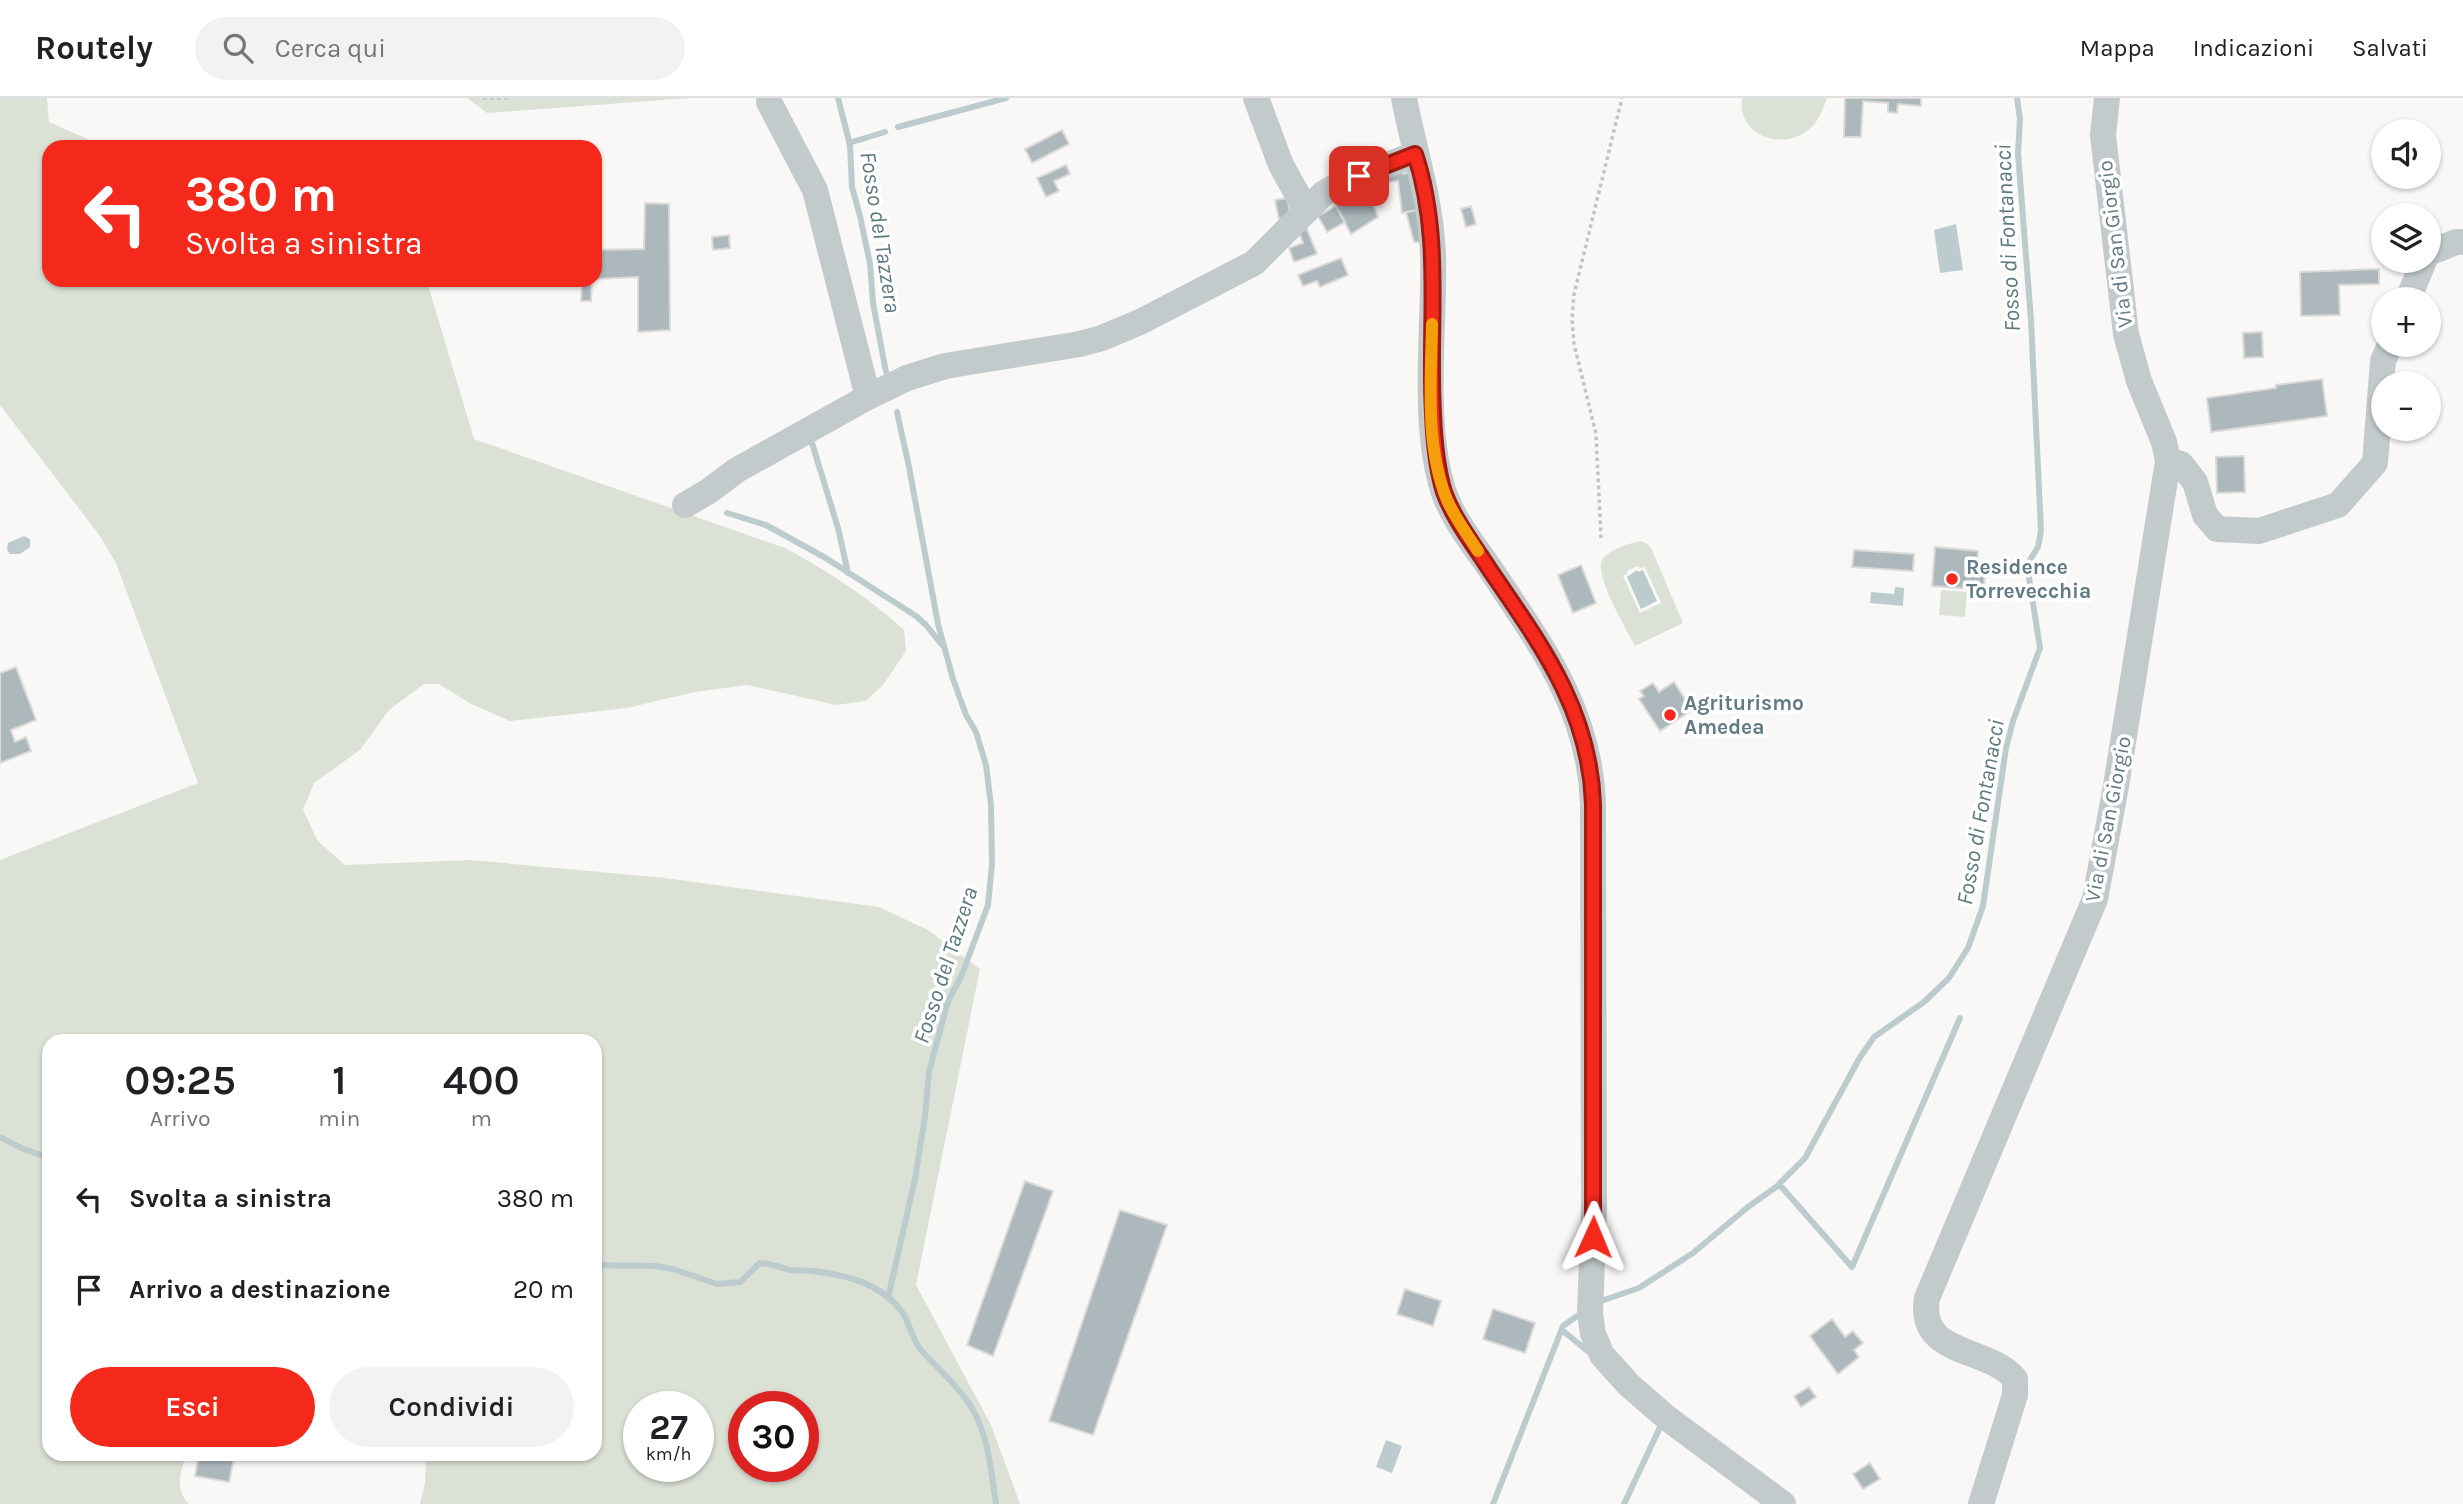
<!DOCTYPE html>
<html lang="it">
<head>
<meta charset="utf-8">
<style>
  body { margin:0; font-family:Karla,sans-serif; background:#f2f2f2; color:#202124; height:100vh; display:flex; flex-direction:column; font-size:26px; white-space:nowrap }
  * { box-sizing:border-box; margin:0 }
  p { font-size:23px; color:#757577 }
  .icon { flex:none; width:38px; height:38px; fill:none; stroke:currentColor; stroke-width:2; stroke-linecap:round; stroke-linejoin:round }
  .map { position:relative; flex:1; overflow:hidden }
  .panel { position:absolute; left:42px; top:936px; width:560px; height:427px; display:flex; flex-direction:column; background:#fff; border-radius:21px; box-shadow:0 2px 5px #0004 }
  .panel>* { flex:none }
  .top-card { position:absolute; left:42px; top:42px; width:560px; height:147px; border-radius:21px; box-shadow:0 2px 5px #0004; background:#f4281b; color:#fff; overflow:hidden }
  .tools { position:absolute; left:2371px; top:21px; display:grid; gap:14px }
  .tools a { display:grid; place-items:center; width:70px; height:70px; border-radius:50%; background:#fff; box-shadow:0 2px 5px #0004; font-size:35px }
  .speed { position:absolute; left:623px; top:1293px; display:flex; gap:14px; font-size:35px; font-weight:700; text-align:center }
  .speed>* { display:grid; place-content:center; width:91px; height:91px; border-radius:50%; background:#fff; box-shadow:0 2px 5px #0004; line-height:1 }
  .speed small { font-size:18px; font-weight:400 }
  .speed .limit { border:10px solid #d22; background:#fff; color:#111 }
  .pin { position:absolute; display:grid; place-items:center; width:60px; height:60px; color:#fff; margin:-30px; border-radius:14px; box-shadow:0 4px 10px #0006 }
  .me { position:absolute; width:77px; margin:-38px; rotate:1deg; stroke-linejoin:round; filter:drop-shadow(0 0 5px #0008) }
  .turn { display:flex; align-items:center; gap:24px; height:147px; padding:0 28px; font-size:32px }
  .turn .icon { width:91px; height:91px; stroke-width:2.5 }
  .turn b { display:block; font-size:49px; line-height:60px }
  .eta { display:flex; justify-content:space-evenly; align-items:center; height:119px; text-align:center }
  .eta b { font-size:42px; font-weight:600; line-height:49px }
  .button { display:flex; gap:14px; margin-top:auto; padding:14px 28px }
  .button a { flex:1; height:80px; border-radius:42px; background:#f4281b; color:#fff; font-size:28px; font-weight:600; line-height:80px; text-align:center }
  .button a+a { background:#f2f2f2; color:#202124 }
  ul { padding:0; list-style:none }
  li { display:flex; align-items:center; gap:21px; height:91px; padding:0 28px }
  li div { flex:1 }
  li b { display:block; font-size:26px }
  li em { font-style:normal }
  header { display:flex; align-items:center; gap:42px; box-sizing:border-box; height:98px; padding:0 35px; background:#fff; border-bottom:2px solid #e0e0e0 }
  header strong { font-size:33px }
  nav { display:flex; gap:38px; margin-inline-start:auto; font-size:24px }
  .search { width:490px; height:63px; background:#f2f2f2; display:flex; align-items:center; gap:18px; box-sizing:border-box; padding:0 24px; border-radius:38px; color:#757577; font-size:26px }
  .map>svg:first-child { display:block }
  .green { fill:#dce1d6; fill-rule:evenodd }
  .water { fill:#bcccce }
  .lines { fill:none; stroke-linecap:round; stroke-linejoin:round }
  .stream { stroke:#bcccce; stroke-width:6 }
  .building { fill:#acb8bc; stroke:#dbdad8; stroke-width:2 }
  .path { stroke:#bfc3c4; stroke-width:3.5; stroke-dasharray:3.5 3.5; stroke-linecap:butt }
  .minor { stroke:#c3cacc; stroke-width:26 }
  .route-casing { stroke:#9f1a12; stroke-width:18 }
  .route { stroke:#f4281b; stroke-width:12 }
  .slow { stroke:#f59e0b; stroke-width:12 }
  .poi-dot { fill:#f4281b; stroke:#fff; stroke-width:2.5 }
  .labels { text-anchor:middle; stroke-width:7; stroke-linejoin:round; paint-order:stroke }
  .street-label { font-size:21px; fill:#617a84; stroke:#fff }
  .poi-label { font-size:21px; font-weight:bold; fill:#617a84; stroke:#fff; text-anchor:start }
  .water-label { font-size:23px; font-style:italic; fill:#5c7a7e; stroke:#fff }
</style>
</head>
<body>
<header>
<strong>Routely</strong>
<div class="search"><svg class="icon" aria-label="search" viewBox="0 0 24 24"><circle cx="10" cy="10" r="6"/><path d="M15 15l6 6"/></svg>Cerca qui</div>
<nav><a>Mappa</a><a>Indicazioni</a><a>Salvati</a></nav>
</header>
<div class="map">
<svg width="2463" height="1406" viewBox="0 0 2463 1406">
  <rect width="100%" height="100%" fill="#f9f8f6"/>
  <path class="green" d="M0,0H47L49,24L106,49H49V182H417L428,187L474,341L785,450C828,473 868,499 904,532L906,553L883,587L866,603L836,607L747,587L695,594L627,610L510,623L471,606L439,586H424L389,612L360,652L314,685L303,712L318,743L345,767L471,762L665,780L879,809L928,832L980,871L916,1187L991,1327L1020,1406H420L425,1385L426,1356H595V943H49V1356H186C181,1374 174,1391 189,1406H0V762L198,685L116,465L100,438L0,307ZM639,1309H698V1368H639ZM744,1309H803V1368H744Z
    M467,0H690L487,15Z
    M1742,0H1827C1823,12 1818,25 1807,33C1780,53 1737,37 1742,0Z
    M1641,443L1646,445L1651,450L1683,525L1635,548C1627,533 1594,477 1602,462C1608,452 1630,445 1641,443ZM1638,468L1640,470L1645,469L1661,505L1640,515L1623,478L1628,475L1627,473Z
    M1941,492L1967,494L1965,519L1939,517Z"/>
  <path class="water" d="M1956,126L1963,172L1940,175L1934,132Z
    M24,438L30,441V449L20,456H10L7,452L8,445Z
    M1637,472L1638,474L1643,472L1657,503L1641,511L1627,479Z
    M1895,489L1904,490L1903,508L1870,505L1871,494L1894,496Z
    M1386,1342L1402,1348L1392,1375L1376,1369Z"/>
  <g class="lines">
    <path class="stream" d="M838,0L850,47L852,89L860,118L870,166L873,205L886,274
      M898,29L1006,0
      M849,45L885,34
      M812,345L838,430L848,475
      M727,415L766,427L824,459L916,518L926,527L942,547
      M0,1039L21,1050L49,1060
      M1779,1086L1852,1169L1960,920
      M595,1167L655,1168L673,1171L717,1186L740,1184L760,1165C771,1165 781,1170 791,1172C798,1173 806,1172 813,1173C846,1177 881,1185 902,1214C910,1226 912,1241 921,1252C937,1270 954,1284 968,1304C988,1332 991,1372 996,1406
      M888,1200L915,1081L925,1018L929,974L948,903L961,879L988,807L992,766L991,707L986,667L976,634L966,617L953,581L938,526L909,369L897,314
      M1598,1204L1639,1190L1693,1155L1748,1109L1776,1089L1805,1060L1859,961L1874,939L1924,904L1949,880L1968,850L1983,808L2006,650L2013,623L2040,550L2027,467L2038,449L2041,433L2031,222L2018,55L2020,21L2017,0
      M1562,1232L1590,1255
      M1493,1406L1563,1228L1583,1214
      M1624,1406L1662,1325"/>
  </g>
  <path class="building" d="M1845,0H1921V8L1898,6L1897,15L1888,14V5L1863,3L1861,39H1844Z
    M1062,32L1069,46L1032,65L1025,51Z
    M1066,67L1070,76L1054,83L1059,93L1046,99L1037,80Z
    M1401,70L1403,76L1410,74L1423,111L1402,115L1398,83L1383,85L1380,75Z
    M1363,81L1378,119L1351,136L1330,97Z
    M1287,100L1291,118L1279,121L1275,102Z
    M645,105L669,106L670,232L638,234V179L595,181V152L644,151Z
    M1336,108L1345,124L1327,134L1318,118Z
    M1471,108L1476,126L1466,129L1461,111Z
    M1423,111L1426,144H1414L1406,114Z
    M1306,129L1317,156L1294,164L1289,150L1303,145L1298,132Z
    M729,137L730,150L713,152L712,139Z
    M1341,160L1348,177L1320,189L1317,183L1303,188L1298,177Z
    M2379,171V186L2339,187L2340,217L2301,218L2300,174Z
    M582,182H592L591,203H581Z
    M2262,234L2263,259L2244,260L2243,235Z
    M2322,281L2327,318L2211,334L2207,300L2276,290V287Z
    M2244,358L2245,394L2217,395L2216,359Z
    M1935,449L1978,453L1977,472H1985L1984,492L1932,488Z
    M1854,452L1914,456L1913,473L1852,469Z
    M1581,467L1596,505L1573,515L1558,477Z
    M16,569L36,622L11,632L15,644L26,639L31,653L0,665V575Z
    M1674,584L1692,612L1660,633L1639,601L1644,598L1640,593L1653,585L1659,594Z
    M1025,1083L1053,1093L993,1258L967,1247Z
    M1120,1112L1167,1127L1093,1337L1049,1323Z
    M1405,1191L1441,1203L1433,1228L1397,1216Z
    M1493,1211L1535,1225L1525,1255L1483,1241Z
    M1832,1221L1845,1239L1853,1233L1863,1245L1854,1252L1859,1259L1838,1276L1810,1238Z
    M1809,1289L1816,1299L1801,1309L1794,1298Z
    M199,1356H235L229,1384L195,1378Z
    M1870,1365L1880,1381L1863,1391L1853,1376Z"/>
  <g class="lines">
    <path class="path" d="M483,0H508
      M1601,440L1596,336L1574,246L1572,221L1574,196L1622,0"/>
    <path class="minor" d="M1256,0L1281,67L1306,112
      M1404,0C1414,52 1431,103 1433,157C1435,229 1421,326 1444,395C1454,423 1474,447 1491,472C1541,547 1590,612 1593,706L1594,1114L1590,1215L1593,1236L1602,1257L1629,1287L1667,1320L1783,1406
      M769,4L815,92L868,299
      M2429,155L2456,144H2463
      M2408,201L2424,163
      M2168,363L2181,366L2195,384L2205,417L2217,431L2259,433L2338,407L2375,365L2383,263L2390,247
      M685,407L709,393L737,372L868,299L907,280L945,268L1080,246L1102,240L1140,224L1254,165L1324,95L1340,86L1415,56
      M1981,1406L2015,1297V1281C1988,1248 1917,1259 1927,1200L2095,801L2116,688L2168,363L2164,344L2139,283L2126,236L2103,37L2107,0"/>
  </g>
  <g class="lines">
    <g class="route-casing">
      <path id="route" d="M1359,78L1415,56C1443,140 1428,229 1433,315C1434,342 1436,368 1444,394C1454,422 1474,447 1490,472C1541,547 1590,612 1593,706V1139"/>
    </g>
    <use href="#route" class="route"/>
    <path class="slow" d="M1432,226C1431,283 1425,348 1447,402C1455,420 1467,436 1478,453"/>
  </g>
  <g class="poi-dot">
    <circle cx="1952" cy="481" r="7"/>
    <circle cx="1670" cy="617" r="7"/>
  </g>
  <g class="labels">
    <g class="street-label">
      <text transform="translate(2115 146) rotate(-97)" y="7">Via di San Giorgio</text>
      <text transform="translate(2108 721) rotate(-79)" y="7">Via di San Giorgio</text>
    </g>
    <g class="poi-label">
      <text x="1966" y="476">Residence<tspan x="1966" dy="24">Torrevecchia</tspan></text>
      <text x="1684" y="612">Agriturismo<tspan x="1684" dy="24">Amedea</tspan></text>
    </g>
    <g class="water-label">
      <text transform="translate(881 134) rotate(81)" y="8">Fosso del Tazzera</text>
      <text transform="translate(2007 140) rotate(-93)" y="8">Fosso di Fontanacci</text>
      <text transform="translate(1980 714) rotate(-80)" y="8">Fosso di Fontanacci</text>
      <text transform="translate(945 867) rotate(-72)" y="8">Fosso del Tazzera</text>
    </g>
  </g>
</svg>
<div class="tools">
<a><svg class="icon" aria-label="sound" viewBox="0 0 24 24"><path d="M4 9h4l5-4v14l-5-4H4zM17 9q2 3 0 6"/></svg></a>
<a><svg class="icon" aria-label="layers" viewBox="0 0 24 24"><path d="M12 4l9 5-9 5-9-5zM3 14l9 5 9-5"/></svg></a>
<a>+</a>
<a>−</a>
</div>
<div class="speed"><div>27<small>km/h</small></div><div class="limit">30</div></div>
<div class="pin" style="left:1359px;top:78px;background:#d93025"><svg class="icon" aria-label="arrive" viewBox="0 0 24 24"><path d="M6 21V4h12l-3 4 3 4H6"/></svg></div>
<svg class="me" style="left:1593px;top:1139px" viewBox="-20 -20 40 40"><path d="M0-17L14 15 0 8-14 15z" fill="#f4281b" stroke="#fff" stroke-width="4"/></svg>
<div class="top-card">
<div class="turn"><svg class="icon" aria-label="left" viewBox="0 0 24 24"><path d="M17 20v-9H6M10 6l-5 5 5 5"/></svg><div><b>380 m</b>Svolta a sinistra</div></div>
</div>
<section class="panel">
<div class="eta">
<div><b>09:25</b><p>Arrivo</p></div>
<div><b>1</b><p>min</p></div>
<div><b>400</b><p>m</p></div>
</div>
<ul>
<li><svg class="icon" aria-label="left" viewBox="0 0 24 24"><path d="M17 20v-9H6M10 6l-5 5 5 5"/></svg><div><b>Svolta a sinistra</b></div><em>380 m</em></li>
<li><svg class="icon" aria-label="arrive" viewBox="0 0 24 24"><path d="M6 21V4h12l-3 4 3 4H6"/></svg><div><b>Arrivo a destinazione</b></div><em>20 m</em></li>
</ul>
<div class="button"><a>Esci</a><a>Condividi</a></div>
</section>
</div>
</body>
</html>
